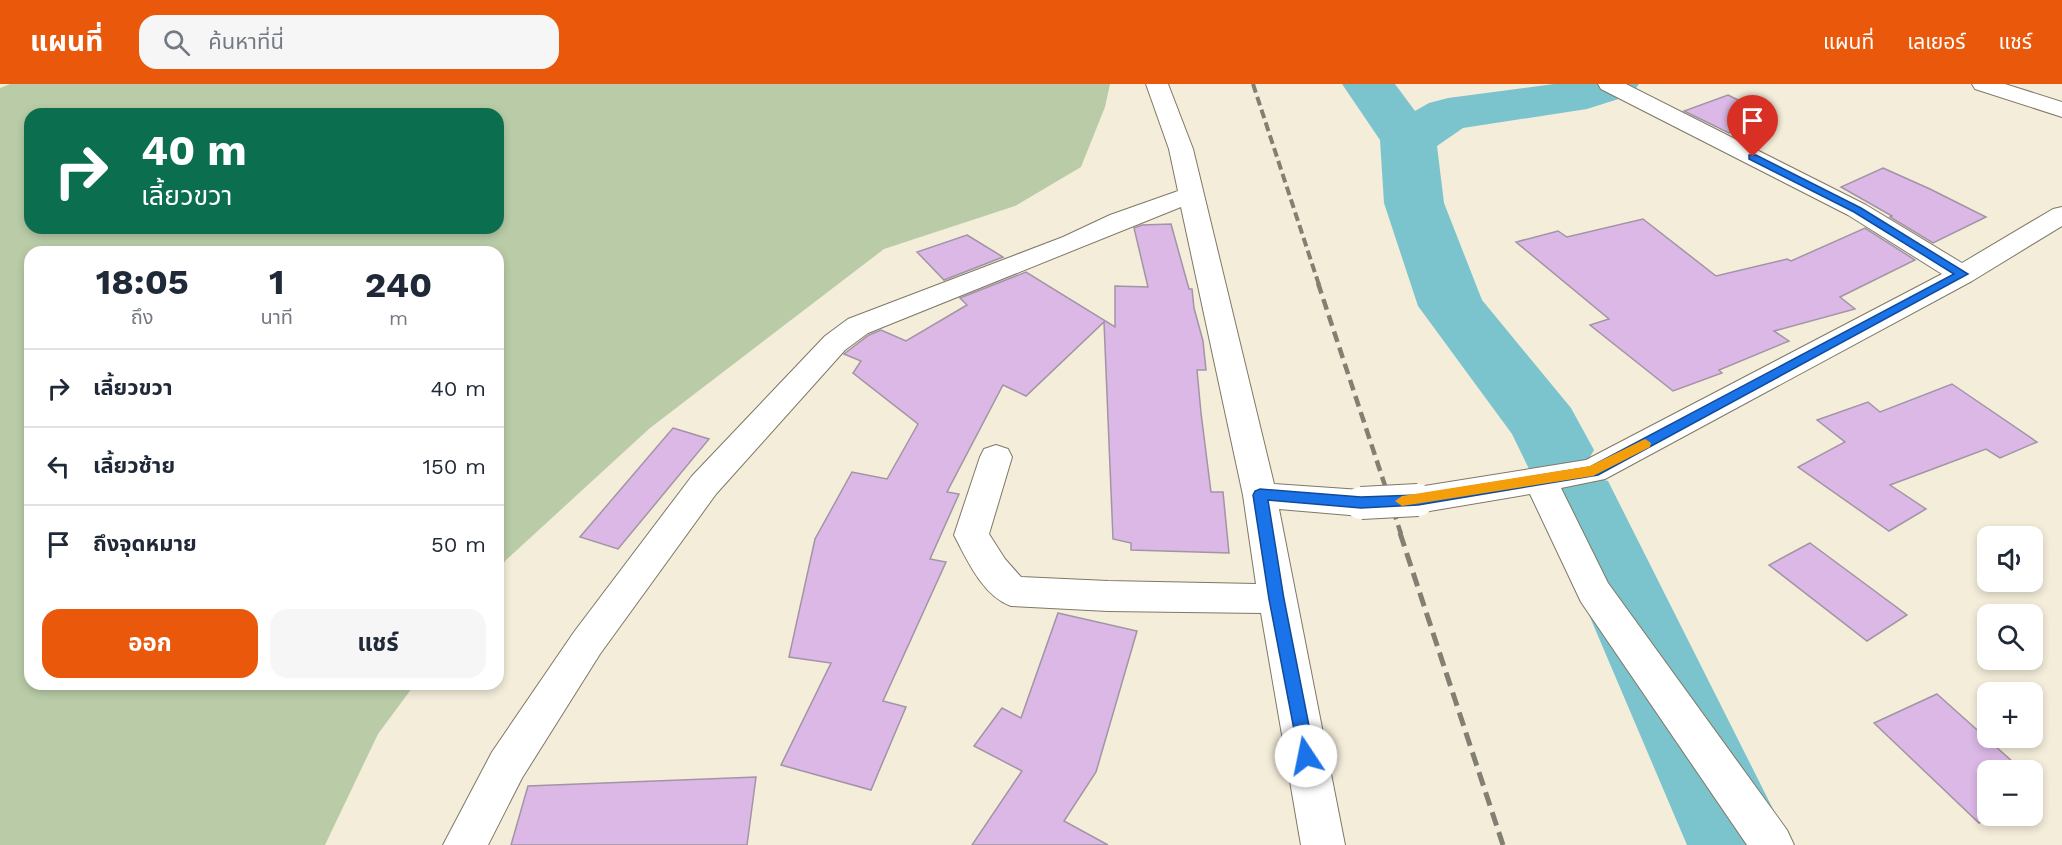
<!DOCTYPE html>
<html lang="th">
<head>
<meta charset="utf-8">
<style>
  body { margin:0; font-family:"Work Sans","Noto Sans Thai",sans-serif; background:#f6f6f7; color:#1f2937; height:100vh; display:flex; flex-direction:column; font-size:22px; white-space:nowrap }
  * { box-sizing:border-box; margin:0 }
  p { font-size:20px; color:#747a83 }
  .icon { flex:none; width:33px; height:33px; fill:none; stroke:currentColor; stroke-width:2; stroke-linecap:round; stroke-linejoin:round }
  .map { position:relative; flex:1; overflow:hidden }
  .drawer { position:absolute; left:24px; top:162px; width:480px; height:444px; display:flex; flex-direction:column; background:#fff; border-radius:18px; box-shadow:0 3px 9px #0003 }
  .drawer>* { flex:none }
  .banner { position:absolute; left:24px; top:24px; width:480px; height:126px; border-radius:18px; box-shadow:0 3px 9px #0003; background:#0b6e4f; color:#fff; overflow:hidden }
  .controls { position:absolute; left:1977px; top:442px; display:grid; gap:12px }
  .controls a { display:grid; place-items:center; width:66px; height:66px; border-radius:12px; background:#fff; box-shadow:0 3px 9px #0003; font-size:30px }
  .pin { position:absolute; display:grid; place-items:center; width:51px; height:51px; color:#fff; margin:-62px -26px; border-radius:50% 50% 50% 0; rotate:-45deg; box-shadow:0 0 6px #0007 }
  .pin .icon { rotate:45deg }
  .me { position:absolute; width:66px; margin:-33px; rotate:349deg; stroke-linejoin:round; filter:drop-shadow(0 0 4px #0008) }
  .turn { display:flex; align-items:center; gap:21px; height:126px; padding:0 18px; font-size:27px }
  .turn .icon { width:78px; height:78px; stroke-width:2.5 }
  .turn b { display:block; font-size:42px; line-height:51px }
  .eta { display:flex; justify-content:space-evenly; align-items:center; height:102px; text-align:center }
  .eta b { font-size:36px; font-weight:700; line-height:42px }
  .button { display:flex; gap:12px; margin-top:auto; padding:12px 18px }
  .button a { flex:1; height:69px; border-radius:18px; background:#ea580c; color:#fff; font-size:24px; font-weight:700; line-height:69px; text-align:center }
  .button a+a { background:#f6f6f7; color:#1f2937 }
  ul { padding:0; list-style:none }
  li { display:flex; align-items:center; gap:18px; height:78px; padding:0 18px; border-top:2px solid #e0e1e3 }
  li div { flex:1 }
  li b { display:block; font-size:22px }
  li em { font-style:normal }
  header { display:flex; align-items:center; gap:36px; box-sizing:border-box; height:84px; padding:0 30px; background:#ea580c; color:#fff }
  header strong { font-size:28px }
  nav { display:flex; gap:33px; margin-inline-start:auto; font-size:21px }
  .search { width:420px; height:54px; background:#f6f6f7; display:flex; align-items:center; gap:15px; box-sizing:border-box; padding:0 21px; border-radius:18px; color:#747a83; font-size:22px }
  .map>svg:first-child { display:block }
  .green { fill:#b9cca7; fill-rule:evenodd }
  .lines { fill:none; stroke-linecap:round; stroke-linejoin:round }
  .river { fill:#7bc4cd; fill-rule:evenodd }
  .building { fill:#dbb8e6; stroke:#a195a5; stroke-width:1.5 }
  .minor-casing { stroke:#7e7866; stroke-width:2 }
  .minor { fill:#fff; fill-rule:evenodd }
  .rail-far2 { stroke:#847f73; stroke-width:4; stroke-dasharray:9 4.5; stroke-linecap:butt }
  .rail-far1 { stroke:#847f73; stroke-width:4.5; stroke-dasharray:11 6; stroke-linecap:butt }
  .rail { stroke:#847f73; stroke-width:5; stroke-dasharray:14 7; stroke-linecap:butt }
  .minor-bridge-casing { stroke:#7e7866; stroke-width:34; stroke-linecap:butt }
  .minor-bridge { stroke:#fff; stroke-width:32 }
  .route { fill:#1a73e8; stroke:#114b97; stroke-width:1.5 }
  .slow { fill:#f59e0b }
</style>
</head>
<body>
<header>
<strong>แผนที่</strong>
<div class="search"><svg class="icon" aria-label="search" viewBox="0 0 24 24"><circle cx="10" cy="10" r="6"/><path d="M15 15l6 6"/></svg>ค้นหาที่นี่</div>
<nav><a>แผนที่</a><a>เลเยอร์</a><a>แชร์</a></nav>
</header>
<div class="map">
<svg width="2062" height="761" viewBox="0 0 2062 761">
  <rect width="100%" height="100%" fill="#f4edda"/>
  <path class="green" d="M10,0H1110L1105,23L1081,83L1015,122L884,165L650,344L506,476L498,487V168H30V600H415L378,650L325,761H0V4ZM30,30H498V144H30Z"/>
  <g class="lines">
    <path class="river" d="M1342,0H1395L1415,27L1429,19L1448,14L1554,0H1639L1631,11L1587,25L1463,44L1437,62L1444,119L1482,216L1571,324L1594,366L1583,385L1556,393L1529,385L1512,350L1418,222L1384,119L1380,56Z
      M1580,389L1608,397L1774,727L1789,761H1687L1541,418L1552,397Z"/>
  </g>
  <path class="building" d="M1728,11L1772,33L1729,49L1684,27Z
    M1883,84L1930,105L1986,133L1933,159L1890,133L1892,132L1841,103Z
    M1643,135L1716,192L1787,175L1791,177L1865,144L1915,176L1840,213L1855,225L1774,247L1789,257L1719,286L1722,289L1673,307L1590,241L1609,235L1516,158L1558,147L1567,153Z
    M1171,140L1189,205H1192L1194,224L1203,257L1206,286H1197L1201,329L1211,408H1223L1229,469L1131,466V459L1113,455L1104,238L1026,312L1003,301L947,408L959,410L930,475L946,478L883,617L906,623L871,706L781,681L831,579L789,573L815,455L852,388L887,395L918,340L853,289L861,277L844,270L869,251L881,246L906,257L967,221L960,214L1026,188L1115,243V202L1148,203L1134,144L1142,141Z
    M967,151L1003,173L944,196L917,168Z
    M1952,300L2037,358L2000,374L1986,365L1890,401L1926,425L1889,447L1798,383L1845,358L1817,336L1868,318L1880,328Z
    M673,344L709,355L618,465L580,453Z
    M1810,459L1907,531L1867,557L1769,481Z
    M1058,529L1137,547L1096,688L1064,737L1108,761H972L1022,687L974,662L1002,624L1021,634Z
    M1937,610L2023,687H1988V732H1993L1979,739L1874,639Z
    M756,693L747,761H511L528,702Z"/>
  <g class="lines">
    <g class="minor-casing">
      <path id="minor" d="M1146,0H1168L1193,65L1274,400L1361,406L1373,410L1378,419L1373,428L1361,432L1279,425L1345,761H1301L1261,529L1108,527L1011,522C983,512 967,476 954,451L980,373L984,365L996,361L1008,365L1012,373L989,450L1005,475L1021,493L1108,497L1256,500L1243,411L1181,123L868,249L845,266L716,410L600,570L522,694L488,761H443L492,668L574,548L692,392L825,252L848,235L1063,153L1110,131L1178,107L1169,65Z
        M1598,0H1626L1866,121L1962,179L2053,125L2062,123V142L1972,197L1605,395L1561,404L1608,499L1787,746L1794,761H1747L1581,518L1530,410L1418,429L1406,425L1401,416L1406,407L1418,403L1586,376L1942,190L1848,131L1601,5Z
        M1972,0H2005L2062,18V33L1975,5Z"/>
    </g>
    <use href="#minor" class="minor"/>
    <path class="rail-far2" d="M1253,0L1319,201"/>
    <path class="rail-far1" d="M1318,199L1401,450"/>
    <path class="rail" d="M1400,449L1503,761"/>
    <g class="minor-bridge-casing">
      <path id="minor-bridge" d="M1361,419L1418,416"/>
    </g>
    <use href="#minor-bridge" class="minor-bridge"/>
  </g>
  <path class="route" d="M1749,71H1756L1861,124L1968,190L1598,391L1418,421L1361,424L1268,416L1284,515L1315,672L1312,677L1306,679L1300,677L1269,515L1253,411L1255,407L1260,405L1361,413L1418,411L1590,383L1954,190L1854,128L1749,75Z"/>
  <path class="slow" d="M1645,355L1651,359L1650,363L1593,392L1402,422L1395,417L1402,412L1590,382Z"/>
</svg>
<div class="controls">
<a><svg class="icon" aria-label="sound" viewBox="0 0 24 24"><path d="M4 9h4l5-4v14l-5-4H4zM17 9q2 3 0 6"/></svg></a>
<a><svg class="icon" aria-label="search" viewBox="0 0 24 24"><circle cx="10" cy="10" r="6"/><path d="M15 15l6 6"/></svg></a>
<a>+</a>
<a>−</a>
</div>
<div class="pin" style="left:1753px;top:73px;background:#d93025"><svg class="icon" aria-label="arrive" viewBox="0 0 24 24"><path d="M6 21V4h12l-3 4 3 4H6"/></svg></div>
<svg class="me" style="left:1306px;top:672px" viewBox="-20 -20 40 40"><circle r="19" fill="#fff"/><path d="M0-13L10 11 0 6-10 11z" fill="#1a73e8"/></svg>
<div class="banner">
<div class="turn"><svg class="icon" aria-label="right" viewBox="0 0 24 24"><path d="M7 20v-9h11M14 6l5 5-5 5"/></svg><div><b>40 m</b>เลี้ยวขวา</div></div>
</div>
<section class="drawer">
<div class="eta">
<div><b>18:05</b><p>ถึง</p></div>
<div><b>1</b><p>นาที</p></div>
<div><b>240</b><p>m</p></div>
</div>
<ul>
<li><svg class="icon" aria-label="right" viewBox="0 0 24 24"><path d="M7 20v-9h11M14 6l5 5-5 5"/></svg><div><b>เลี้ยวขวา</b></div><em>40 m</em></li>
<li><svg class="icon" aria-label="left" viewBox="0 0 24 24"><path d="M17 20v-9H6M10 6l-5 5 5 5"/></svg><div><b>เลี้ยวซ้าย</b></div><em>150 m</em></li>
<li><svg class="icon" aria-label="arrive" viewBox="0 0 24 24"><path d="M6 21V4h12l-3 4 3 4H6"/></svg><div><b>ถึงจุดหมาย</b></div><em>50 m</em></li>
</ul>
<div class="button"><a>ออก</a><a>แชร์</a></div>
</section>
</div>
</body>
</html>
